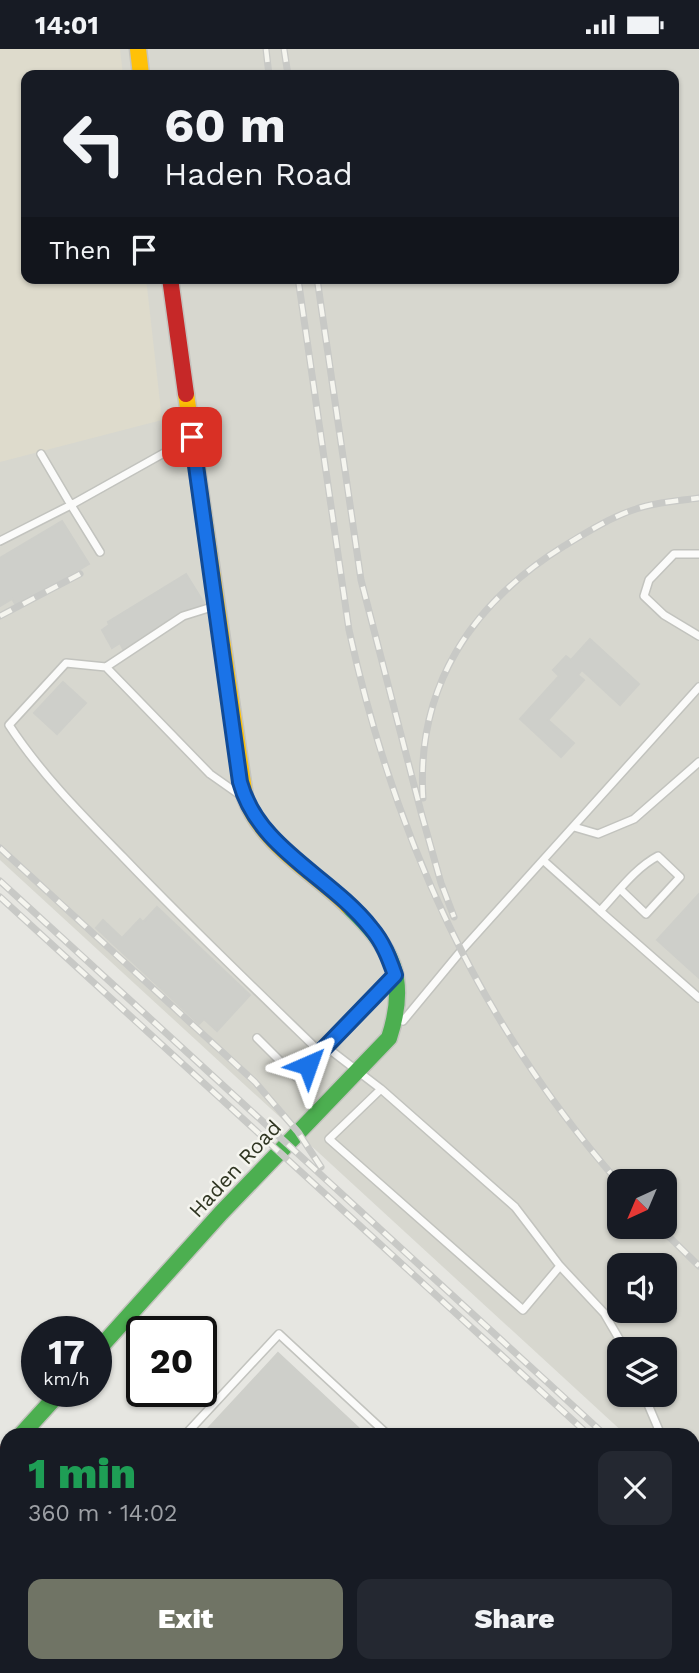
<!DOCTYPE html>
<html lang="en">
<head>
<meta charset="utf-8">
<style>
  body { margin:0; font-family:"Work Sans",sans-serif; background:#242831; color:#f1f3f6; height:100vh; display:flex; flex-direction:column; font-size:26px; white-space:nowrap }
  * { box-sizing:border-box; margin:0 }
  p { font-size:23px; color:#9ea1a6 }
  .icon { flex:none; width:38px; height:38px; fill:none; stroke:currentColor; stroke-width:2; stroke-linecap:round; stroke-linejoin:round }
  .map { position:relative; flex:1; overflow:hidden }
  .sheet { position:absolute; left:0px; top:1379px; width:700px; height:245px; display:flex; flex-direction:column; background:#171b24; border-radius:21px 21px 0 0; box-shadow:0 2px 5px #0004 }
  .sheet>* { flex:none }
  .top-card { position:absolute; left:21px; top:21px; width:658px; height:214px; border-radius:14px; box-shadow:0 2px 5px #0004; background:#171b24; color:#f1f3f6; overflow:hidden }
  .needle { width:46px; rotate:224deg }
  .buttons { position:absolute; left:607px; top:1120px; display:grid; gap:14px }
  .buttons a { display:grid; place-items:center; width:70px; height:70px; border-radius:14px; background:#171b24; box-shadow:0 2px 5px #0004; font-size:35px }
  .speed { position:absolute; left:21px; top:1267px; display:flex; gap:14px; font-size:35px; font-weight:700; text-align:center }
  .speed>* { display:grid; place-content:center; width:91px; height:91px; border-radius:50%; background:#171b24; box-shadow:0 2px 5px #0004; line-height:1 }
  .speed small { font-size:18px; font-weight:400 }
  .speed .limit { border:4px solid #111; border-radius:10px; background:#fff; color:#111 }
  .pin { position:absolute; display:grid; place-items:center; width:60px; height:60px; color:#fff; margin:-30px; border-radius:14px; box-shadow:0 4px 10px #0006 }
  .me { position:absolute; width:77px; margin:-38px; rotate:43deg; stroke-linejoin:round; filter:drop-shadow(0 0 5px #0008) }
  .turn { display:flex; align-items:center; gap:24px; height:147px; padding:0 28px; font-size:32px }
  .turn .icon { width:91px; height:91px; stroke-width:2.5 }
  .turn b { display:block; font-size:49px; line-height:60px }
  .then { display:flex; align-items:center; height:66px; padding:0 28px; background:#0003; gap:14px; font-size:26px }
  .round { display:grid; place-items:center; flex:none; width:74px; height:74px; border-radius:14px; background:#242831 }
  .summary { display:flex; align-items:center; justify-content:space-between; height:119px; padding:0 28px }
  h1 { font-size:42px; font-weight:800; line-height:52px; color:#1e9e55 }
  .cta { display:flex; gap:14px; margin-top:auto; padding:14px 28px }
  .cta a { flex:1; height:80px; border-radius:14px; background:#707465; color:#fff; font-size:28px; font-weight:800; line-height:80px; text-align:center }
  .cta a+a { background:#242831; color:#f1f3f6 }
  .status { display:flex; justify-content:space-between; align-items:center; height:49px; padding:0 35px; background:#171b24; direction:ltr }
  .status svg { height:19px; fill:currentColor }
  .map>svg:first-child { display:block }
  .built { fill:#d7d7cf; fill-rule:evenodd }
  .green { fill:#dedbcc }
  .building { fill:#cecfca; stroke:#cecfca; stroke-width:2 }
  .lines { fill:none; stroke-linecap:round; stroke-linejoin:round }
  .lane-casing { stroke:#c2c3be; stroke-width:10 }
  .fast-casing { stroke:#c4c4bf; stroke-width:19 }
  .slow-casing { stroke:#c4c4bf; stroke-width:19 }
  .jam-casing { stroke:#c4c4bf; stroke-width:19 }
  .lane { stroke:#fbfbfa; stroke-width:7 }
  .fast { stroke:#4caf50; stroke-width:16 }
  .slow { stroke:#ffc107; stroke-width:16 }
  .jam { stroke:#c62828; stroke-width:16 }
  .rail-casing { stroke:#c8c9c6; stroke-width:7 }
  .rail { stroke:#f5f5ef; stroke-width:4.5; stroke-dasharray:13; stroke-linecap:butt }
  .route-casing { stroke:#114b97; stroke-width:18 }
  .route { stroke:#1a73e8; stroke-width:12 }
  .labels { text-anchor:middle; stroke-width:5; stroke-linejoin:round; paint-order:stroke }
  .street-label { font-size:21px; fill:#303622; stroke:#f5f5ef }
</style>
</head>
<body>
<div class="status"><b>14:01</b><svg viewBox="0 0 49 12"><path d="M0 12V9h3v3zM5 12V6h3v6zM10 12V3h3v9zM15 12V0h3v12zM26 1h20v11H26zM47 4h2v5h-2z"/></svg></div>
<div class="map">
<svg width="699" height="1624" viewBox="0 0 699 1624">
  <rect width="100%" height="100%" fill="#e6e6e1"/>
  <path class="built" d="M0,0H699V1453L693,1448V1386H626L0,811ZM26,26H674V229H26ZM620,1132H665V1178H620ZM620,1216H665V1262H620ZM620,1300H665V1346H620Z"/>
  <path class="green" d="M0,0H120L123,26H26V229H146L162,371L0,413Z"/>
  <path class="building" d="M62,472L89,515L17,558L12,550L0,557V509Z
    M186,525L204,554L124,602L120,594L112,599L102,581L109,576L108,573Z
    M590,590L639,635L620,656L582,621L578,626L584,631L548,671L574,694L561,708L520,670L559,627L553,621L566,607L571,611Z
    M63,633L86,654L57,685L34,664Z
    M699,845V929L657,891Z
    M157,858L250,946L217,982L204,970L199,975L96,879L103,871L122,889L140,870L143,873Z
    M278,1304L366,1386H202Z
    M295,1617H354L347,1624H303Z
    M435,1617H471L478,1624H430Z"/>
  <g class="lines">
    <g class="lane-casing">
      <path id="lane" d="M0,492L71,456L41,405
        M100,503L71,456L189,390
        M699,505H674L649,531L644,547L664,566L699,587
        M106,618L183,567L215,557
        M237,744L210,725L106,618L66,614L9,676C41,725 82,766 123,808C187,875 254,939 320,1003
        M574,778L598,785L634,770L699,713
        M544,812L600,862C618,843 635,819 658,807L680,828L646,865L620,840
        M600,862L699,949
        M403,972L461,902L699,638
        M257,989L296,1028L392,930
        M325,997L381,1040L515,1158L560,1217L604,1264L625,1300
        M381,1040L329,1090L523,1261L560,1217
        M644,1346L661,1386
        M185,1386L279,1285L388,1386
        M693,1423L699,1429
        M0,1578L7,1585
        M0,1613L7,1605
        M41,1617L48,1624
        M279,1617L286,1624
        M530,1617L537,1624
        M639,1617L647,1624
        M478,1620L481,1617
        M549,1624L555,1617"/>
    </g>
    <g class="fast-casing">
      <path id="fast" d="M96,1303L221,1164L389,989C409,928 392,899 348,857
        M21,1386L61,1342"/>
    </g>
    <g class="slow-casing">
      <path id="slow" d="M138,0L141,26
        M186,345L245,748C262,796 314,823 348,857"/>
    </g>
    <g class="jam-casing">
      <path id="jam" d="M170,229L186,345
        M0,1410L7,1402"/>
    </g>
    <use href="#lane" class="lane"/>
    <use href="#fast" class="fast"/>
    <use href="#slow" class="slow"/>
    <use href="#jam" class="jam"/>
    <g class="rail-casing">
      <path id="rail" d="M266,0L269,26
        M284,0L288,26
        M298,229L349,581C395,790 478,973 620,1135
        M317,229L361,531L421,763L441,834L454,868
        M0,567L80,525
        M423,749C416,637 472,554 564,497C587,483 611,468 636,460C656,453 678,452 699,449
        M0,799L255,1033L298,1083L321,1118
        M0,832L605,1386
        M0,848L589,1386
        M659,1178L699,1217
        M693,1474L699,1481"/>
    </g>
    <use href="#rail" class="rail"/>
  </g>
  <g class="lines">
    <g class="route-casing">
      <path id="route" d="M192,388L240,733C258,800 330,827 371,879C383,893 389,909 395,926L308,1016"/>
    </g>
    <use href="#route" class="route"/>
  </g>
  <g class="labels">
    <g class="street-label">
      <text transform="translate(235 1120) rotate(-47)" y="7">Haden Road</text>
    </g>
  </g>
</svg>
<div class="buttons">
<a><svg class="needle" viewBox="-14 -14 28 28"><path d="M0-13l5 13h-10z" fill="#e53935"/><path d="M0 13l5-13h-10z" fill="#9ea1a6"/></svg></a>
<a><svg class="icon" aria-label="sound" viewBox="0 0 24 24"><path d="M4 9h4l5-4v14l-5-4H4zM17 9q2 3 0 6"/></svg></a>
<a><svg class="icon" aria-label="layers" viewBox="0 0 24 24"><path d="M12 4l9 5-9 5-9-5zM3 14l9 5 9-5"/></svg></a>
</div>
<div class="speed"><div>17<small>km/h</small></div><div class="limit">20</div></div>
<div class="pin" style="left:192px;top:388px;background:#d93025"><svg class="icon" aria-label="arrive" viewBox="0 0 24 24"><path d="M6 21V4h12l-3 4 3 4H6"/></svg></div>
<svg class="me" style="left:308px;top:1016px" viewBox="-20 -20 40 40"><path d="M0-17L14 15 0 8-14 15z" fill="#1a73e8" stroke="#fff" stroke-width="4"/></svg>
<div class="top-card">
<div class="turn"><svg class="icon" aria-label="left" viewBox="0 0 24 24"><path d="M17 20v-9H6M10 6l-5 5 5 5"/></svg><div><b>60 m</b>Haden Road</div></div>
<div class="then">Then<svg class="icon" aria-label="arrive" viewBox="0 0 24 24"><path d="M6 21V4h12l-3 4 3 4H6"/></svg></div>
</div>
<section class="sheet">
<div class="summary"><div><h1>1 min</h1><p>360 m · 14:02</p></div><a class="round"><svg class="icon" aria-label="close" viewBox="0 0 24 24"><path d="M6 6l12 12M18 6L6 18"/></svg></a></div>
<div class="cta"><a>Exit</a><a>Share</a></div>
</section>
</div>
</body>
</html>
